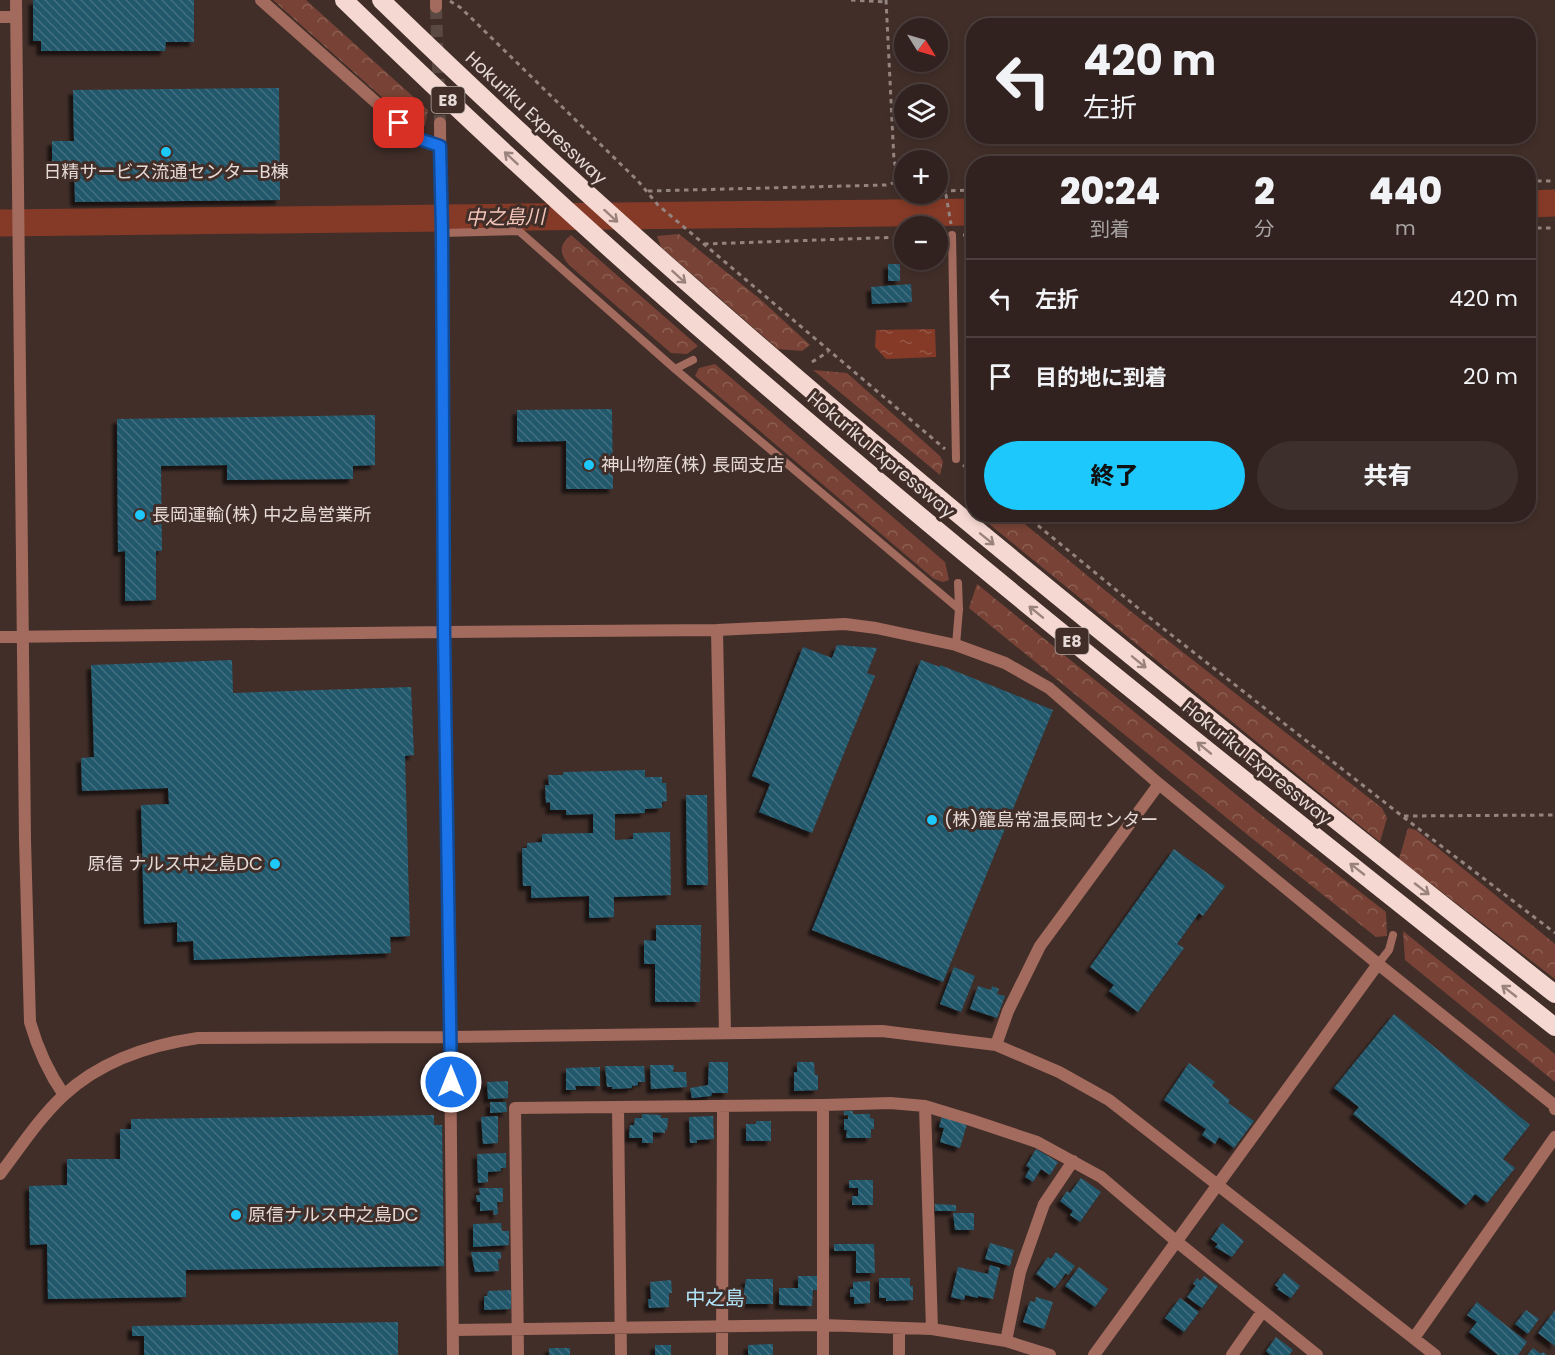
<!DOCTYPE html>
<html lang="ja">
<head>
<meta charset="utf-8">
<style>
  body { margin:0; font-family:Poppins,"Noto Sans JP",sans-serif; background:#3d2f2c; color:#f1f3f6; height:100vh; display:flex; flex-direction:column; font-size:22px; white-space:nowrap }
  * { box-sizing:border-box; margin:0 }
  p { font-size:20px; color:#a8a4a4 }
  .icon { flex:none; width:33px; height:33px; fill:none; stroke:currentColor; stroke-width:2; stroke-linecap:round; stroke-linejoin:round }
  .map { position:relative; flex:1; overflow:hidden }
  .drawer { position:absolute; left:966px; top:156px; width:570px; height:366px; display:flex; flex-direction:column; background:#31221f; border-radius:24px; box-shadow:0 3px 9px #0003,0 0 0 2px #4c3f3d }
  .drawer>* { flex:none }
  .guide { position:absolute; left:966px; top:18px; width:570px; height:126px; border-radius:24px; box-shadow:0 3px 9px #0003,0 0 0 2px #4c3f3d; background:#31221f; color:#f1f3f6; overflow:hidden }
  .needle { width:39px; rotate:127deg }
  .fabs { position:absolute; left:894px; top:18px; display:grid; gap:12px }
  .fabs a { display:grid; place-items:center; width:54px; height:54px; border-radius:50%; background:#31221f; box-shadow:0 3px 9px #0003,0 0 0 2px #4c3f3d; font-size:30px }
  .pin { position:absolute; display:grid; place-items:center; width:51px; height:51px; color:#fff; margin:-26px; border-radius:12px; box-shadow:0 3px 9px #0006 }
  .me { position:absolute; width:66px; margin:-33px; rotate:0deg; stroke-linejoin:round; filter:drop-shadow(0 0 4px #0008) }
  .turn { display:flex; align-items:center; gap:21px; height:126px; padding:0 18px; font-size:27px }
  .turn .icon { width:78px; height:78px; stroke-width:2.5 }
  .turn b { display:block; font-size:42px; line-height:51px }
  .eta { display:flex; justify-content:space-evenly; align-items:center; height:102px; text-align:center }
  .eta b { font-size:36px; font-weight:800; line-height:42px }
  .button { display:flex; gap:12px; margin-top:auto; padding:12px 18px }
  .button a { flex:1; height:69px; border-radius:36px; background:#1dc9fc; color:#111; font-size:24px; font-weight:800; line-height:69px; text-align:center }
  .button a+a { background:#3d2f2c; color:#f1f3f6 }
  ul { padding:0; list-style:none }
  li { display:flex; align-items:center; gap:18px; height:78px; padding:0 18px; border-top:2px solid #4c3f3d }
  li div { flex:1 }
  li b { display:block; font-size:22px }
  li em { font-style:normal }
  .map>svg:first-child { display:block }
  .forest { fill:url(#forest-crowns) }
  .water { fill:url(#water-ripples) }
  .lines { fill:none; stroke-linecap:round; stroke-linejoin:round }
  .river { stroke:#853a27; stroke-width:27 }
  .building { fill:url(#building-back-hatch); filter:url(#shadow) }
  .tertiary-tunnel { stroke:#5a4843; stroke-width:12; stroke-dasharray:12 6; stroke-linecap:butt }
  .path { stroke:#93847f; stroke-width:3; stroke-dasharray:4.5 4.5; stroke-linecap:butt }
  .service { stroke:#a36b5d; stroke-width:8 }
  .minor { stroke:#a36b5d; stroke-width:12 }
  .tertiary { stroke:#a36b5d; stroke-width:12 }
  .motorway { stroke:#f5d8d1; stroke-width:18 }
  .oneway { stroke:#9b837d }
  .route-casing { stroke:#114b97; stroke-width:15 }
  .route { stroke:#1a73e8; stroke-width:10 }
  .poi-dot { fill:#1dc9fc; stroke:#412e29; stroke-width:2 }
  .labels { text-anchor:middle; stroke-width:6; stroke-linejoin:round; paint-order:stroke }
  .shield { fill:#412e29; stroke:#b4a6a2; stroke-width:1.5 }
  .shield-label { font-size:16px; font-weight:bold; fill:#e6dad6 }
  .street-label { font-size:18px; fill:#e6dad6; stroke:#412e29 }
  .poi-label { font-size:18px; fill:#e6dad6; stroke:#412e29; text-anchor:start }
  .water-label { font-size:20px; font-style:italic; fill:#f4c6ba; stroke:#412e29 }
  .neighbourhood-label { font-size:20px; fill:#b2e5fa; stroke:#412e29 }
</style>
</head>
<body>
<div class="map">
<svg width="1555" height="1355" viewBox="0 0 1555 1355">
  <defs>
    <pattern id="forest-crowns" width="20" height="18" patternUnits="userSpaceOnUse" patternTransform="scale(1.5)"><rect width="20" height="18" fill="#784336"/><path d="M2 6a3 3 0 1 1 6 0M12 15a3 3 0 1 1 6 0" fill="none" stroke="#8b5e52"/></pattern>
    <pattern id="water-ripples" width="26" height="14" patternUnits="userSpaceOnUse" patternTransform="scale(1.5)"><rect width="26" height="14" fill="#853a27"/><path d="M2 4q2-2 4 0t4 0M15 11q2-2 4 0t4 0" fill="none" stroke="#965646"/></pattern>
    <pattern id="building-back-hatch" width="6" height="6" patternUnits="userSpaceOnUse" patternTransform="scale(1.5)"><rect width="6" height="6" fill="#22586c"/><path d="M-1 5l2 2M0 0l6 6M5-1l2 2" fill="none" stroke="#426f80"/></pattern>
    <filter id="shadow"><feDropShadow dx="-4.5" dy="4.5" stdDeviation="1.5" flood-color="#0009"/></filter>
  </defs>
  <rect width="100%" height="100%" fill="#412e29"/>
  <path class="forest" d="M273,0H306L428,110L425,126L412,124Z
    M679,234L760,299L810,345L802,351L778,349L661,247L657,236Z
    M571,235L698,346L687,354L671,353L569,265C559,253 559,245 571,235Z
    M715,364L945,562L949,580L943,582L934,579L695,376L699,368Z
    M813,370L847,373L940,456L943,462L940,475Z
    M978,515H1014L1129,610L1382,808L1387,818L1380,842Z
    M977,584L1265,818L1386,912L1387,936L1376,937L1249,836L969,608Z
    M1408,828L1416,830L1555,944V979L1399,859Z
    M1403,931L1555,1054V1082L1405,960Z"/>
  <path class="water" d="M935,329L936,357L886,359L875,347L876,330Z"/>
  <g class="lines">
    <path class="river" d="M1528,204L1555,203
      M0,223L974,212"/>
  </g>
  <path class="building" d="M33,0H194V42H166L165,51H41V41H33Z
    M279,88L280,200L75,202L74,163L52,164V141H74L73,90Z
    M888,264H900V281H888Z
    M911,284L912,302L872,304L871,287Z
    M612,409L613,489H566V441L517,442V410Z
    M375,415V465L353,466V479L227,480V465L161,466L162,551H156V600L125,601V551L118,552L117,419Z
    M837,645L877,648L867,673L875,676L812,833L759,812L770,784L752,776L803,647L832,658Z
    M232,660L233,693L411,687L414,755L405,756L410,936L390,937L391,953L194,960L193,941L177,942V922L144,924L141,805L169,804L168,788L82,791L81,758L94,757L91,665Z
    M921,660L940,667V665L1053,710L943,982L812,930Z
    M645,770V777H662V783H666L667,801L662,802V808L645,809V813L615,814V840L633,839V833L670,832L671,895L614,897V917L589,918V896L531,898V886H523L522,848H527V843L542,842V834L593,833V814L566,815V810H550V802L546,803L545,785H549L548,775H563V772Z
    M686,795H707L708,885H687Z
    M1174,849L1225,886L1203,916L1199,913L1177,944L1184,948L1138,1012L1109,991L1114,985L1090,967Z
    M656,925H701L700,1002H655V964H644V940L656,941Z
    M954,967L975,976L961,1012L940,1004Z
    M978,986L991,990L992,986L999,989L997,994L1005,996L997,1018L970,1009Z
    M1394,1014L1530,1125L1503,1159L1515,1168L1487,1203L1475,1194L1466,1205L1353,1114L1359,1107L1334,1088Z
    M709,1062H728V1093H712L711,1096L692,1098L690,1088L708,1085Z
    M797,1062H814L815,1075H818V1090L794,1091V1072H797Z
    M1189,1063L1215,1082L1212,1086L1230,1100L1228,1103L1254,1121L1234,1148L1219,1137L1215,1144L1202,1135L1206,1129L1164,1100Z
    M650,1065H674L673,1072H686L687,1087L651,1089Z
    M605,1066H644L645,1082H638V1085L632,1086V1088L612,1089V1087H607Z
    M600,1067V1086H575L576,1090H566V1068Z
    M508,1081V1098L488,1099L487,1082Z
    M490,1102H506L507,1112L490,1113Z
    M844,1111H853V1114H870V1118L874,1119V1129H871V1138H846L847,1130H844V1119H848V1115H844Z
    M642,1114L661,1115V1118H668L667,1130L665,1129V1133L653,1132V1143H642V1138H629L630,1125H634L635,1118H642Z
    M434,1115V1125H442L444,1266L186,1270V1297L48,1299L47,1244L30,1245L29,1186L67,1185V1159H120V1129H131V1119Z
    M498,1116V1143L483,1144L481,1117Z
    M713,1116L714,1139L697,1140V1143H690L689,1117Z
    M942,1116L967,1124L960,1148L940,1142L944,1128L939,1127Z
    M756,1121H771V1141H746V1124H756Z
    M1036,1149L1058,1162L1050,1175L1041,1169L1033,1182L1025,1177L1030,1168L1026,1166Z
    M506,1153V1168H501V1171L488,1172V1182L478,1183L477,1154Z
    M1081,1178L1101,1192L1080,1222L1070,1215L1073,1211L1060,1201L1067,1191L1070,1193Z
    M849,1180H873V1205H852V1196H858V1188H849Z
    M479,1188H503V1202H497L498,1214L494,1215L493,1210L480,1211V1202H477L476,1195H480Z
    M935,1204L956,1205V1211H935Z
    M953,1213H974V1230H955Z
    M501,1223L502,1231H509V1245L473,1247V1224Z
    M1222,1223L1244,1241L1232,1257L1215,1247L1218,1244L1211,1239Z
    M990,1243L1014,1250L1010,1266L985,1259Z
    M834,1244H874L875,1273H856V1251H834Z
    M471,1252H501V1259H498L499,1271L475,1272Z
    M1056,1252L1075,1266L1068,1275L1066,1273L1055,1288L1036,1274L1048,1257L1051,1259Z
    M990,1265L1000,1268L993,1299L978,1296V1298L965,1295L964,1300L951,1297L958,1267L988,1274Z
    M1079,1267L1108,1289L1095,1307L1065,1286Z
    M1284,1273L1300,1286L1291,1298L1277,1289L1279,1288L1275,1285Z
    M798,1276H818L817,1290H813L812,1306L779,1305V1288H798Z
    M1204,1276L1218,1286L1202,1308L1187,1297L1196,1285L1193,1284L1197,1278L1200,1281Z
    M879,1278H910V1286H913V1300L886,1301V1298H879Z
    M746,1279H773V1304H746V1299H743Z
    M671,1280L672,1293H669V1307L649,1308L648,1299H651L650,1282Z
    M870,1281V1303L854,1304V1297H850V1289H853V1282Z
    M511,1290V1309L484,1310V1296H487L488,1291Z
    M1036,1297L1053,1302L1044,1329L1023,1322L1030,1301L1035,1302Z
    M1180,1298L1199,1312L1184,1332L1165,1318Z
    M1477,1302L1527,1342L1518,1355H1498L1469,1332L1477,1322L1467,1315Z
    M1526,1310L1539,1319L1528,1334L1515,1324Z
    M1555,1310V1346L1538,1333Z
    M398,1322V1355H144V1336H132V1326Z
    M1276,1337L1293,1350L1289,1355H1270L1266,1351Z
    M773,1344V1355H748V1345Z
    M655,1345H671V1355H655Z
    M549,1348H570V1355H549Z
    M1533,1348L1541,1354L1543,1352L1547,1355H1527Z"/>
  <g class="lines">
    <path class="tertiary-tunnel" d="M436,7L440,123"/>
    <path class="path" d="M851,0L885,2
      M886,0L894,161L900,181L904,185
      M450,1L461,8L638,181L658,205L945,449
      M1528,181H1555
      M938,189L946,195L951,224
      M648,191L886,185L900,181
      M942,191L974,190
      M1528,228H1555
      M963,235H974
      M704,244L904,237
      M812,362L828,352
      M963,465L974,473
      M1024,514L1155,622L1402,816L1555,933
      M1404,816L1555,815"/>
    <path class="service" d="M442,233L519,231L675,369L959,609
      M952,235L956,459
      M675,369L693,360
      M956,645L959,609L958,583
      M1378,964L1389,950L1393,935"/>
    <path class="minor" d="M261,0L416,138L439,146
      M436,7V0
      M717,630L725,1033
      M444,632L717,630L845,624L876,628L956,645L1005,663L1049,688L1159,784L1378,964L1554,1105L1555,1109
      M450,1037L453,1355
      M996,1045L1008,1011L1040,946L1159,784
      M823,1105V1355
      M925,1106L932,1329
      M618,1107L621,1355
      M0,1174C20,1148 39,1118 64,1095C101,1061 149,1045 198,1038L450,1037L882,1031L996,1045L1059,1072L1109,1100L1435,1355
      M899,1328V1355
      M453,1330L822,1325L932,1329L1006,1341L1050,1355
      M1414,1338L1555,1137
      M1006,1341L1020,1272L1044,1204L1073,1161
      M518,1355L515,1108L823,1105L890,1103L925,1106L971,1120L1037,1142L1101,1177L1176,1241L1317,1355
      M722,1355L723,1106
      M1094,1355L1378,964
      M1232,1355L1262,1312"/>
    <path class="tertiary" d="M16,0L25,840L30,1022C38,1050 48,1072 64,1095
      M0,17H16
      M440,123L444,632L450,1037
      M0,637L444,632"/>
    <path class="motorway" d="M344,0C468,120 595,238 726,351C995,585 1276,805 1555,1027
      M381,0C749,358 1153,675 1555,994"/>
  </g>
  <defs><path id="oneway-shaft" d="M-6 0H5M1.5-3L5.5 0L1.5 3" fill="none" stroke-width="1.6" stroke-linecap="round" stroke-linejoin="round" transform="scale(1.5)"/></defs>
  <g class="oneway">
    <use href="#oneway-shaft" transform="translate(511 158) rotate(-137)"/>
    <use href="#oneway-shaft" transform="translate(611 216) rotate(42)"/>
    <use href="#oneway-shaft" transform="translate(679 277) rotate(42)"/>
    <use href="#oneway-shaft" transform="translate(987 539) rotate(39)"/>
    <use href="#oneway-shaft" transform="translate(1036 612) rotate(-141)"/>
    <use href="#oneway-shaft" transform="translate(1139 662) rotate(39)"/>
    <use href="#oneway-shaft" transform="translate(1204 748) rotate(-141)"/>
    <use href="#oneway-shaft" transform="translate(1357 869) rotate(-142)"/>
    <use href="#oneway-shaft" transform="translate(1422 889) rotate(38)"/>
    <use href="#oneway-shaft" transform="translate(1509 991) rotate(-142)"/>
  </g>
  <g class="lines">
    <g class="route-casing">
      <path id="route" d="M399,123L416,138L440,146L442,233L444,632L451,1082"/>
    </g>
    <use href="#route" class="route"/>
  </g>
  <g class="poi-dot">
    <circle cx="166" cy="152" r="6"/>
    <circle cx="589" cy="465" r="6"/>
    <circle cx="140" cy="515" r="6"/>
    <circle cx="932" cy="820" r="6"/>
    <circle cx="275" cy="864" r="6"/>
    <circle cx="236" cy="1215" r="6"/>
  </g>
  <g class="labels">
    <g class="shield">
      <rect x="431.5" y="87" width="33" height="26" rx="4.5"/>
      <rect x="1055.5" y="628" width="33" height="26" rx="4.5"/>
    </g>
    <g class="shield-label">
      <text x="448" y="106">E8</text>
      <text x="1072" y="647">E8</text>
    </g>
    <g class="street-label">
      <text transform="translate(536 118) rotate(43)" y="6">Hokuriku Expressway</text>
      <text transform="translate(881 455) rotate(40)" y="6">Hokuriku Expressway</text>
      <text transform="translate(1257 763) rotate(39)" y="6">Hokuriku Expressway</text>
    </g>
    <g class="poi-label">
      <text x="166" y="178" text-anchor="middle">日精サービス流通センターB棟</text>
      <text x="601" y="471">神山物産(株) 長岡支店</text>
      <text x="152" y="521">長岡運輸(株) 中之島営業所</text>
      <text x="944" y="826">(株)籠島常温長岡センター</text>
      <text x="263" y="870" text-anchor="end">原信 ナルス中之島DC</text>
      <text x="248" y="1221">原信ナルス中之島DC</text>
    </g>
    <g class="water-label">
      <text transform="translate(505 217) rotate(-1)" y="7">中之島川</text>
    </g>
    <g class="neighbourhood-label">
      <text x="715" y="1305">中之島</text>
    </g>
  </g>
</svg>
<div class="fabs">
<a><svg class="needle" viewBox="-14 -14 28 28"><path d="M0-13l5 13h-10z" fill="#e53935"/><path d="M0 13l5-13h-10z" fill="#a8a4a4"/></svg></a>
<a><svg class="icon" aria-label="layers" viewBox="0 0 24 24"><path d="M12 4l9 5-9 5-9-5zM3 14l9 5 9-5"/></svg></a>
<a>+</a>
<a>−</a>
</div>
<div class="pin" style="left:399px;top:123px;background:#d93025"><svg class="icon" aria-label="arrive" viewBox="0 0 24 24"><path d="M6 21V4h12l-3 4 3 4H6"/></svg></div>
<svg class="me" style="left:451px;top:1082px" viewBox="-20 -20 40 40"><circle r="17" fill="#1a73e8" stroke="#fff" stroke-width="3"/><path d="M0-11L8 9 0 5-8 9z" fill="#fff"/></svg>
<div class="guide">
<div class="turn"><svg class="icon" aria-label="left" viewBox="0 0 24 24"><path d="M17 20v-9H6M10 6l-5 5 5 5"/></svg><div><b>420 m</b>左折</div></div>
</div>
<section class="drawer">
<div class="eta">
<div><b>20:24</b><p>到着</p></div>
<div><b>2</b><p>分</p></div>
<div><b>440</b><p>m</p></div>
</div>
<ul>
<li><svg class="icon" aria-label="left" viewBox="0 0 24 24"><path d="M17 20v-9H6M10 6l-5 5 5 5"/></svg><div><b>左折</b></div><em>420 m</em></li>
<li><svg class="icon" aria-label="arrive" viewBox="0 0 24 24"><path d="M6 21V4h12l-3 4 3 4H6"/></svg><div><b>目的地に到着</b></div><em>20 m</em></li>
</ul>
<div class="button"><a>終了</a><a>共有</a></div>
</section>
</div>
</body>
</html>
